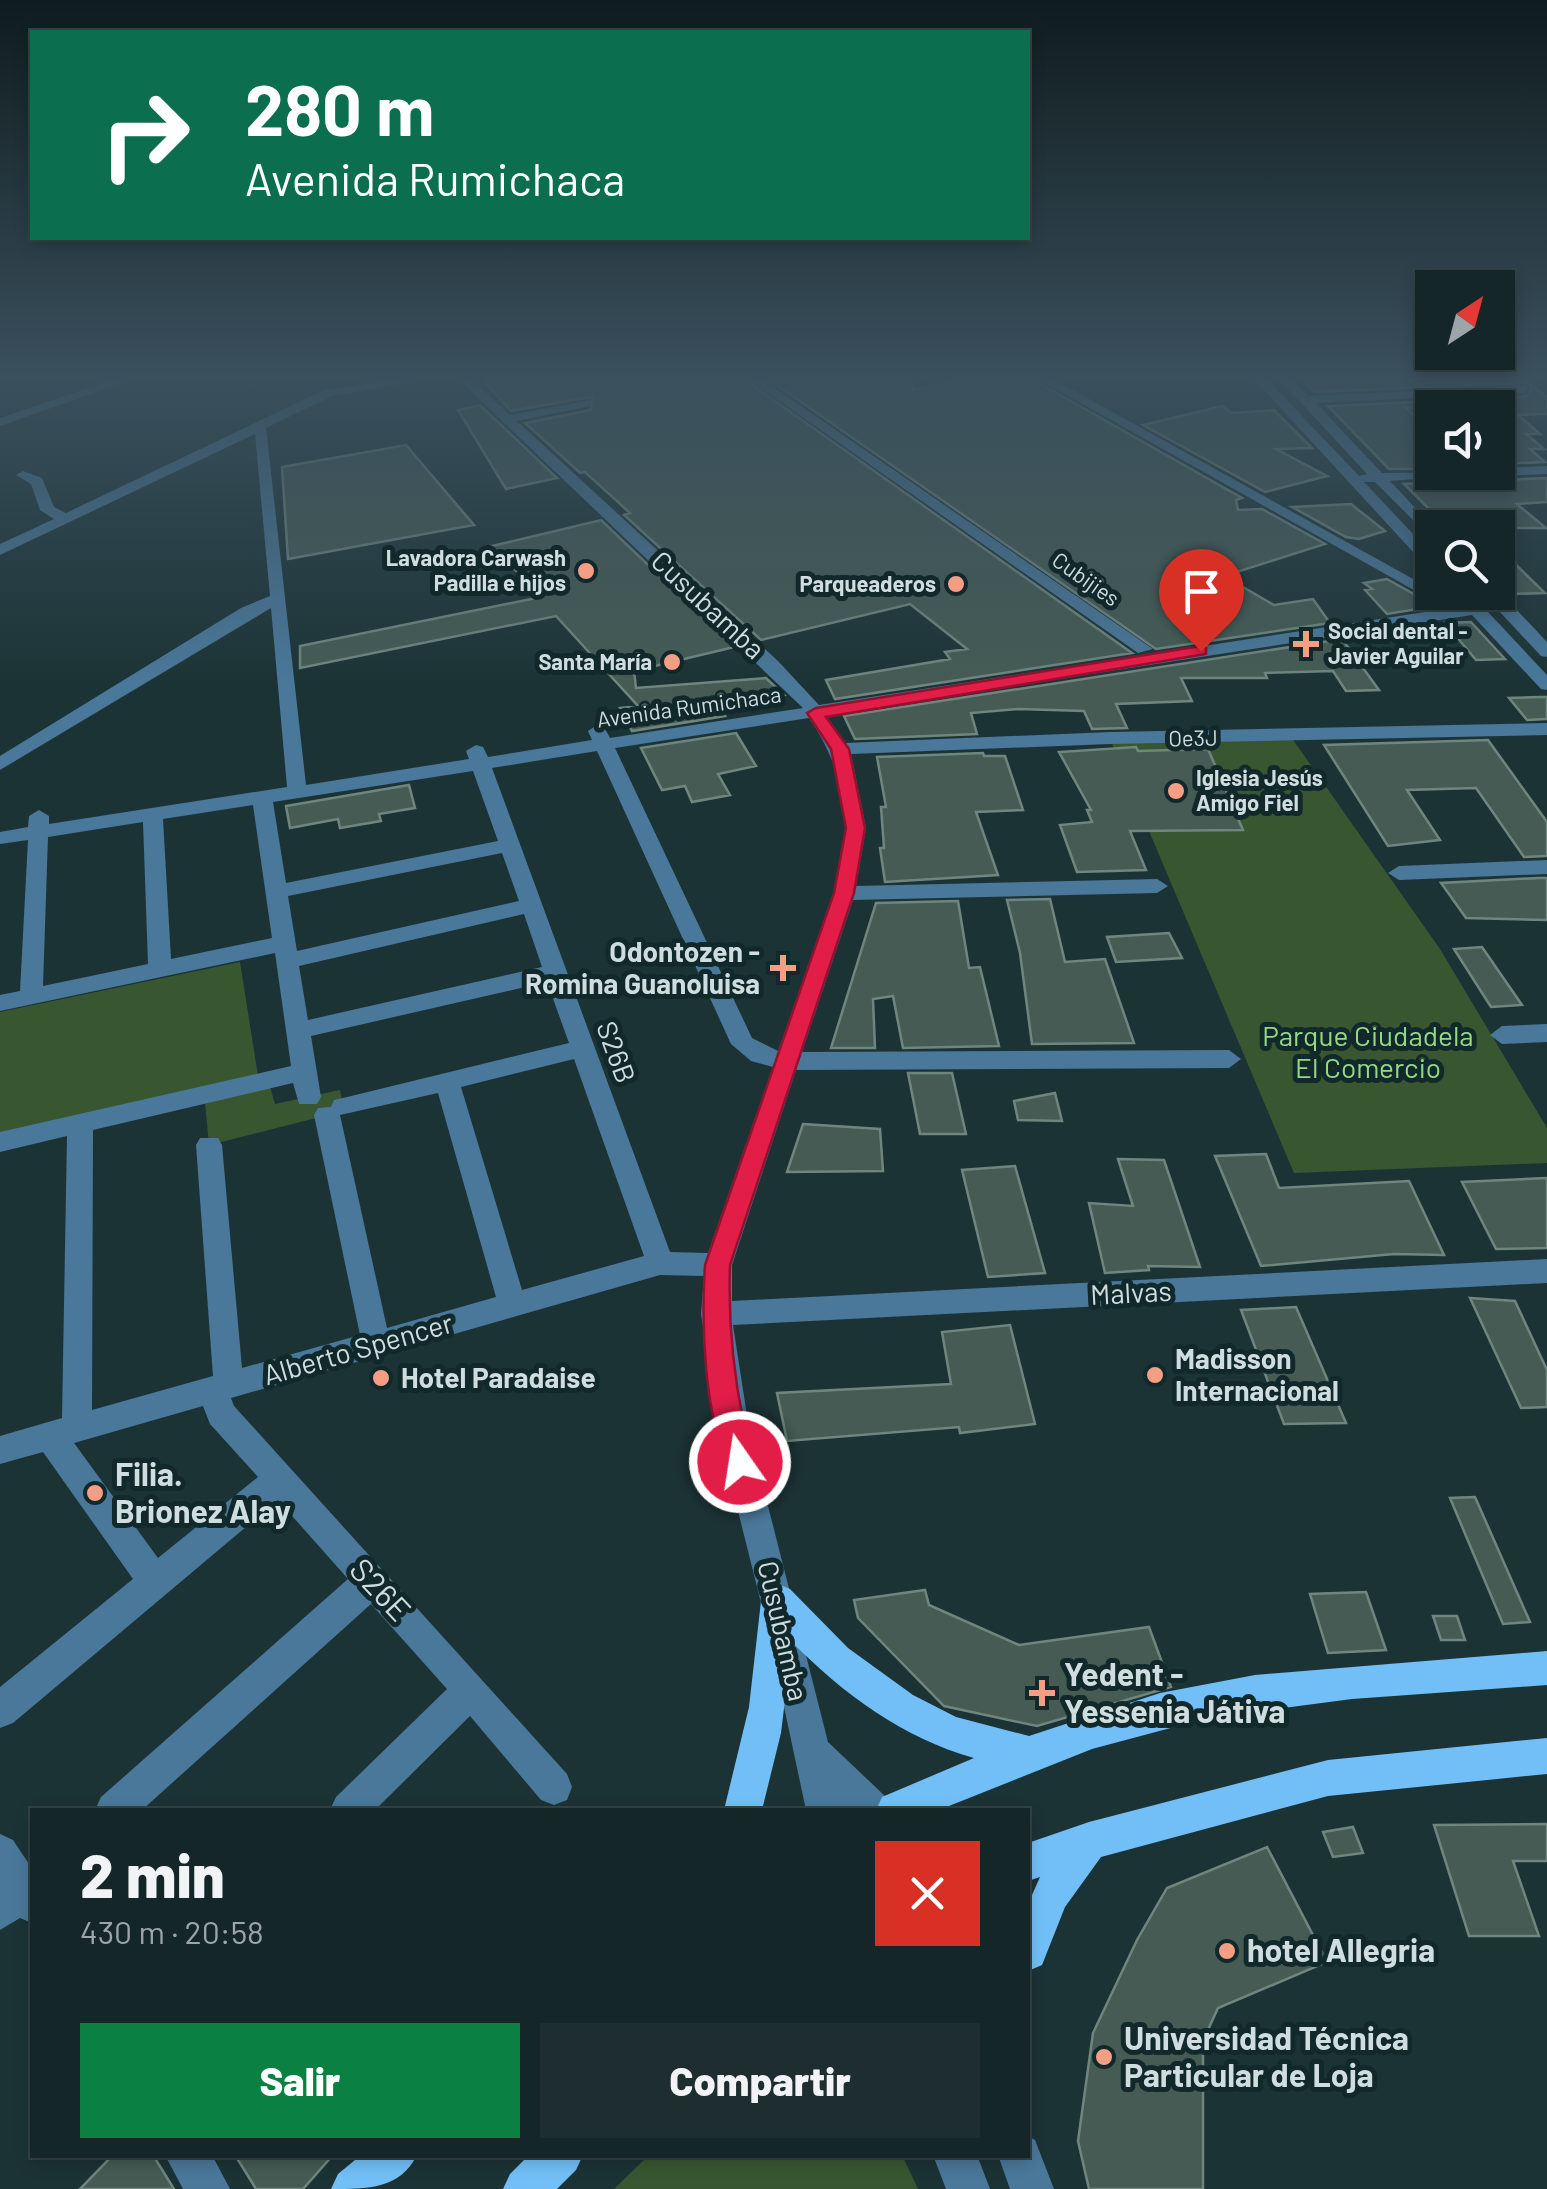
<!DOCTYPE html>
<html lang="es">
<head>
<meta charset="utf-8">
<style>
  body { margin:0; font-family:Barlow,sans-serif; background:#1e2e30; color:#f1f3f6; height:100vh; display:flex; flex-direction:column; font-size:38px; white-space:nowrap }
  * { box-sizing:border-box; margin:0 }
  p { font-size:32px; color:#9da5a8 }
  .icon { flex:none; width:55px; height:55px; fill:none; stroke:currentColor; stroke-width:2; stroke-linecap:round; stroke-linejoin:round }
  .map { position:relative; flex:1; overflow:hidden }
  .details { position:absolute; left:30px; top:1808px; width:1000px; height:350px; display:flex; flex-direction:column; background:#152628; border-radius:0px; box-shadow:0 5px 15px #0003,0 0 0 2px #344345 }
  .details>* { flex:none }
  .hud { position:absolute; left:30px; top:30px; width:1000px; height:210px; border-radius:0px; box-shadow:0 5px 15px #0003,0 0 0 2px #344345; background:#0b6e4f; color:#fff; overflow:hidden }
  .needle { width:65px; rotate:36deg }
  .fabs { position:absolute; left:1415px; top:270px; display:grid; gap:20px }
  .fabs a { display:grid; place-items:center; width:100px; height:100px; border-radius:0px; background:#152628; box-shadow:0 5px 15px #0003,0 0 0 2px #344345; font-size:50px }
  .pin { position:absolute; display:grid; place-items:center; width:85px; height:85px; color:#fff; margin:-102px -42px; border-radius:50% 50% 50% 0; rotate:-45deg; box-shadow:0 0 10px #0007 }
  .pin .icon { rotate:45deg }
  .me { position:absolute; width:110px; margin:-55px; rotate:347deg; stroke-linejoin:round; filter:drop-shadow(0 0 8px #0008) }
  .turn { display:flex; align-items:center; gap:35px; height:210px; padding:0 50px; font-size:45px }
  .turn .icon { width:130px; height:130px; stroke-width:2.5 }
  .turn b { display:block; font-size:70px; line-height:85px }
  .round { display:grid; place-items:center; flex:none; width:105px; height:105px; border-radius:0px; background:#1e2e30 }
  .head { display:flex; align-items:center; justify-content:space-between; height:170px; padding:0 50px }
  h1 { font-size:60px; font-weight:800; line-height:75px }
  .action { display:flex; gap:20px; margin-top:auto; padding:20px 50px }
  .action a { flex:1; height:115px; border-radius:0px; background:#0b8043; color:#fff; font-size:40px; font-weight:800; line-height:115px; text-align:center }
  .action a+a { background:#1e2e30; color:#f1f3f6 }
  .map>svg:first-child { display:block }
  .green { fill:#385730 }
  .building { fill:#455b54; stroke:#6f867f; stroke-width:2.5 }
  .lines { fill:none; stroke-linecap:round; stroke-linejoin:round }
  .minor { fill:#4a789a; fill-rule:evenodd }
  .major { fill:#72bff7; fill-rule:evenodd }
  .route { fill:#e11d48; stroke:#92132f; stroke-width:2.5 }
  .poi-dot { fill:#f49e86; stroke:#12292c; stroke-width:4 }
  .labels { text-anchor:middle; stroke-width:10; stroke-linejoin:round; paint-order:stroke }
  .far-poi-label { font-size:22px; font-weight:bold; fill:#d0dddf; stroke:#12292c; text-anchor:end }
  .far-street-label { font-size:22px; fill:#d0dddf; stroke:#12292c }
  .street-label { font-size:28px; fill:#d0dddf; stroke:#12292c }
  .poi-label { font-size:28px; font-weight:bold; fill:#d0dddf; stroke:#12292c; text-anchor:start }
  .park-label { font-size:28px; fill:#96d984; stroke:#12292c }
  .near-poi-label { font-size:32px; font-weight:bold; fill:#d0dddf; stroke:#12292c; text-anchor:start }
  .near-street-label { font-size:32px; fill:#d0dddf; stroke:#12292c }
</style>
</head>
<body>
<div class="map">
<svg width="1547" height="2189" viewBox="0 0 1547 2189">
  <rect width="100%" height="100%" fill="#1c3336"/>
  <path class="green" d="M1291,737L1440,949L1547,1128V1163L1294,1173L1110,739Z
    M240,962L258,1076L0,1136V1012Z
    M270,1087L275,1104L340,1090L344,1111L209,1145L205,1102Z
    M649,2155H902L918,2189H614Z"/>
  <path class="building" d="M482,379H744L1132,653L835,699L826,680L950,659L945,652L967,649L910,604L761,640L624,515L630,513L585,472L580,473L525,423L591,410L592,397L511,411Z
    M768,379H912L913,390L962,379H1032L1242,498L1236,500L1238,510L1262,509L1325,544L1224,576L1274,605L1313,599L1330,623L1156,649Z
    M1302,379H1523L1528,383L1315,392Z
    M1530,384L1547,397V414L1518,415L1540,434H1526L1544,449H1530L1545,462L1498,464V408H1406L1432,432V469H1389L1328,406L1522,397L1530,394Z
    M480,405L557,478L506,489L458,410Z
    M1222,406L1232,413L1274,410L1312,448L1276,449L1327,476L1265,492L1143,425Z
    M406,445L474,525L288,559L282,467Z
    M1547,478V502L1517,504L1546,528H1448L1404,484Z
    M1351,504L1385,531L1359,539L1346,537L1292,507Z
    M601,520L734,647L634,671L636,688L766,678L784,695L717,703L725,716L632,731L620,708L638,706L556,616L300,668V646L541,597L492,546Z
    M1514,563L1545,593L1512,594L1498,579V565Z
    M1387,579L1419,597L1418,609L1387,614L1365,590L1372,589L1364,583Z
    M1471,622L1505,659L1476,660L1445,623Z
    M1342,639L1379,690L1346,691L1333,671L1265,673L1267,678H1181L1192,701L1116,704L1127,728L1092,729L1084,711L1019,709L971,713L977,734L855,739L844,716Z
    M1539,697H1547V719L1527,720L1509,698Z
    M736,733L756,766L718,774L730,795L692,802L685,786L662,790L641,748Z
    M1488,740L1547,822V856L1524,857L1476,788L1407,790L1440,840L1388,846L1324,745Z
    M1136,747L1138,751L1208,749L1243,830L1130,831L1146,870L1077,872L1060,825L1092,822L1087,810H1091L1059,752Z
    M983,753L984,756H1005L1023,810L976,812L998,875L885,882L880,848H884L881,807H886L877,757Z
    M409,785L415,808L379,814L381,821L340,828L338,819L290,828L286,806Z
    M1538,878H1547V920L1466,918L1441,883Z
    M1050,899L1065,962L1105,959L1134,1043L1032,1044L1020,953L1007,900Z
    M958,901L969,968L980,967L999,1046L903,1048L893,996L873,999L875,1048H831L876,903Z
    M1169,933L1182,958L1116,962L1107,937Z
    M1482,947L1522,1005L1491,1007L1454,949Z
    M908,1073H952L966,1134H920Z
    M1055,1093L1062,1121L1018,1120L1014,1101Z
    M803,1124L880,1129L883,1171L787,1172Z
    M1266,1154L1279,1188L1409,1181L1444,1255L1394,1254L1261,1266L1215,1156Z
    M1118,1159L1164,1160L1200,1267L1148,1266L1149,1270L1105,1273L1089,1203L1133,1206Z
    M1015,1166L1045,1273L988,1277L962,1170Z
    M1547,1178V1248L1496,1249L1462,1182Z
    M1470,1298L1515,1301L1547,1370V1407L1521,1408Z
    M1296,1307L1346,1423L1284,1424L1241,1310Z
    M1010,1325L1035,1424L960,1433L959,1427L787,1441L777,1393L951,1384L942,1332Z
    M1475,1497L1530,1622L1503,1624L1450,1498Z
    M925,1590L929,1605L1019,1645L1149,1627L1171,1687L1037,1726L944,1706L858,1618L854,1600Z
    M1366,1592L1386,1650L1328,1653L1310,1594Z
    M1433,1616H1457L1465,1640H1441Z
    M1547,1824V1861H1513L1539,1936H1469L1434,1825Z
    M1353,1827L1363,1853L1333,1857L1323,1832Z
    M1267,1847L1327,1962L1218,2008L1203,2041V2189H1089L1078,2141L1093,2033L1137,1940L1167,1888Z
    M113,2155H153L174,2189H80Z
    M235,2155H333L303,2189H256Z"/>
  <g class="lines">
    <path class="minor" d="M115,379H133L0,426V418Z
      M396,379H425L332,396L266,428L306,785L469,759L466,751L476,745L483,747L488,757L592,740L588,731L597,725L604,727L610,738L803,708L458,379H471L510,415L590,400V406L517,421L778,661L819,705L1464,606L1459,600L1467,595L1480,604L1490,602L1484,594L1498,590L1547,642V657L1541,656L1499,611L1488,612L1547,675V690L1541,689L1472,615L826,715L845,743L1110,732L1547,723V735L1110,744L851,754L866,828L856,886L1157,879L1168,886L1157,893L853,900L802,1052L1229,1050L1241,1059L1229,1068L796,1070L732,1265V1301L1547,1259V1283L733,1325L750,1435L828,1742L886,1797L892,1810L843,1807L844,1810H806L767,1627L719,1435L701,1314L704,1276L660,1275L231,1398L234,1406L567,1774L572,1787L567,1800L554,1805L541,1800L470,1716L375,1810H330L336,1797L447,1689L371,1604L142,1810H95L101,1797L348,1579L278,1500L13,1723L0,1728V1687L133,1579L43,1452L0,1464V1436L62,1418L67,1136L0,1152V1132L291,1066L275,953L0,1011V995L20,991L28,840L0,844V832L28,827L29,816L39,810L49,816V824L287,787L271,608L0,770V756L241,608L270,596L255,434L0,555V544L54,519L40,510L31,484L16,475L23,471L42,478L54,507L66,513L324,390ZM809,718C831,749 845,788 846,827C847,883 798,994 778,1051L752,1038L615,748ZM597,751L731,1044L751,1061L773,1067L708,1253L670,1252L492,768ZM473,771L498,841L286,883L273,802ZM253,805L272,938L171,959L163,819ZM143,822L148,964L43,986L48,837ZM502,853L519,901L297,951L288,896ZM524,914L542,967L308,1020L299,966ZM547,982L569,1043L343,1098L334,1100L331,1107L318,1108L314,1115L360,1335L242,1368L222,1145L218,1138H200L196,1145L213,1376L92,1410L93,1130L293,1083L299,1104H317L321,1097L311,1036ZM574,1059L644,1256L522,1290L461,1087ZM438,1093L496,1297L387,1328L340,1115ZM203,1406L210,1424L258,1477L158,1558L74,1443Z
      M748,379H762L1153,649L1138,653Z
      M1038,379H1053L1451,600L1437,603Z
      M1254,379H1267L1359,476L1367,474L1279,379H1292L1308,396L1527,386V392L1522,393L1316,403L1382,473L1498,472V468L1547,466V474L1498,476L1492,473L1390,481L1434,528L1432,539L1375,482H1364L1432,554V568L1426,566Z
      M1547,860V874L1399,880L1388,873L1399,866Z
      M1547,1024V1042L1502,1044L1490,1035L1502,1026Z
      M0,1834L13,1840L29,1864L32,1863V1923L20,1918L0,1930Z
      M1028,2136L1035,2140L1054,2189H1010L998,2155H1028Z
      M165,2155H212L230,2189H183Z
      M933,2155H977L990,2189H946Z"/>
    <path class="major" d="M778,1584L790,1589L848,1648L913,1695L956,1717L1029,1736L1160,1693L1255,1675L1547,1651V1685L1352,1699L1208,1718L1092,1749L939,1810H876L882,1797L974,1758C903,1738 843,1694 792,1642L781,1733L762,1810H724L749,1707L761,1601L766,1589Z
      M1547,1738V1774L1328,1796L1101,1857L1065,1907L1042,1965L1028,1971V1904L1040,1877L1028,1881V1843L1089,1822L1328,1760Z
      M361,2155H417C400,2189 368,2189 331,2189L338,2174Z
      M529,2155H583L576,2170L557,2189H503L510,2174Z"/>
  </g>
  <linearGradient id="sky" x2="0" y2="1"><stop stop-color="#0f1c1e"/><stop offset="0.55" stop-color="#3a505d"/><stop offset="1" stop-color="#3a505d" stop-opacity="0"/></linearGradient>
  <rect width="1547" height="685" fill="url(#sky)"/>
  <path class="route" d="M1201,646L1206,648V654L826,717L849,749L865,828L854,893L730,1265C728,1319 733,1372 744,1425C747,1441 757,1456 750,1471L740,1475L730,1471C704,1414 701,1327 705,1265L834,893L846,828L831,749L807,713L816,708Z"/>
  <g class="poi-dot">
    <circle cx="586" cy="571" r="10"/>
    <circle cx="956" cy="584" r="10"/>
    <path d="M1301 629h10v10h10v10h-10v10h-10v-10h-10v-10h10z"/>
    <circle cx="672" cy="662" r="10"/>
    <circle cx="1176" cy="791" r="10"/>
    <path d="M778 953h10v10h10v10h-10v10h-10v-10h-10v-10h10z"/>
    <circle cx="1155" cy="1375" r="10"/>
    <circle cx="381" cy="1378" r="10"/>
    <circle cx="95" cy="1493" r="10"/>
    <path d="M1037 1678h10v10h10v10h-10v10h-10v-10h-10v-10h10z"/>
    <circle cx="1227" cy="1951" r="10"/>
    <circle cx="1104" cy="2057" r="10"/>
  </g>
  <g class="labels">
    <g class="far-poi-label">
      <text x="566" y="566">Lavadora Carwash<tspan x="566" dy="25">Padilla e hijos</tspan></text>
      <text x="936" y="592">Parqueaderos</text>
      <text x="1328" y="639" text-anchor="start">Social dental -<tspan x="1328" dy="25">Javier Aguilar</tspan></text>
      <text x="652" y="670">Santa María</text>
      <text x="1196" y="786" text-anchor="start">Iglesia Jesús<tspan x="1196" dy="25">Amigo Fiel</tspan></text>
    </g>
    <g class="far-street-label">
      <text transform="translate(1086 579) rotate(35)" y="8">Cubijies</text>
      <text transform="translate(689 707) rotate(-8)" y="8">Avenida Rumichaca</text>
      <text transform="translate(1193 738) rotate(-1)" y="8">Oe3J</text>
    </g>
    <g class="street-label">
      <text transform="translate(708 605) rotate(43)" y="10">Cusubamba</text>
      <text transform="translate(616 1052) rotate(70)" y="10">S26B</text>
      <text transform="translate(1131 1293) rotate(-3)" y="10">Malvas</text>
      <text transform="translate(358 1349) rotate(-16)" y="10">Alberto Spencer</text>
      <text transform="translate(783 1631) rotate(77)" y="10">Cusubamba</text>
    </g>
    <g class="poi-label">
      <text x="760" y="962" text-anchor="end">Odontozen -<tspan x="760" dy="32">Romina Guanoluisa</tspan></text>
      <text x="1175" y="1369">Madisson<tspan x="1175" dy="32">Internacional</tspan></text>
      <text x="401" y="1388">Hotel Paradaise</text>
    </g>
    <g class="park-label">
      <text x="1368" y="1046">Parque Ciudadela<tspan x="1368" dy="32">El Comercio</tspan></text>
    </g>
    <g class="near-poi-label">
      <text x="115" y="1486">Filia.<tspan x="115" dy="37">Brionez Alay</tspan></text>
      <text x="1064" y="1686">Yedent -<tspan x="1064" dy="37">Yessenia Játiva</tspan></text>
      <text x="1247" y="1962">hotel Allegria</text>
      <text x="1124" y="2050">Universidad Técnica<tspan x="1124" dy="37">Particular de Loja</tspan></text>
    </g>
    <g class="near-street-label">
      <text transform="translate(380 1590) rotate(47)" y="11">S26E</text>
    </g>
  </g>
</svg>
<div class="fabs">
<a><svg class="needle" viewBox="-14 -14 28 28"><path d="M0-13l5 13h-10z" fill="#e53935"/><path d="M0 13l5-13h-10z" fill="#9da5a8"/></svg></a>
<a><svg class="icon" aria-label="sound" viewBox="0 0 24 24"><path d="M4 9h4l5-4v14l-5-4H4zM17 9q2 3 0 6"/></svg></a>
<a><svg class="icon" aria-label="search" viewBox="0 0 24 24"><circle cx="10" cy="10" r="6"/><path d="M15 15l6 6"/></svg></a>
</div>
<div class="pin" style="left:1201px;top:651px;background:#d93025"><svg class="icon" aria-label="arrive" viewBox="0 0 24 24"><path d="M6 21V4h12l-3 4 3 4H6"/></svg></div>
<svg class="me" style="left:740px;top:1462px" viewBox="-20 -20 40 40"><circle r="17" fill="#e11d48" stroke="#fff" stroke-width="3"/><path d="M0-11L8 9 0 5-8 9z" fill="#fff"/></svg>
<div class="hud">
<div class="turn"><svg class="icon" aria-label="right" viewBox="0 0 24 24"><path d="M7 20v-9h11M14 6l5 5-5 5"/></svg><div><b>280 m</b>Avenida Rumichaca</div></div>
</div>
<section class="details">
<div class="head"><div><h1>2 min</h1><p>430 m · 20:58</p></div><a class="round" style="background:#d93025;color:#fff"><svg class="icon" aria-label="close" viewBox="0 0 24 24"><path d="M6 6l12 12M18 6L6 18"/></svg></a></div>
<div class="action"><a>Salir</a><a>Compartir</a></div>
</section>
</div>
</body>
</html>
